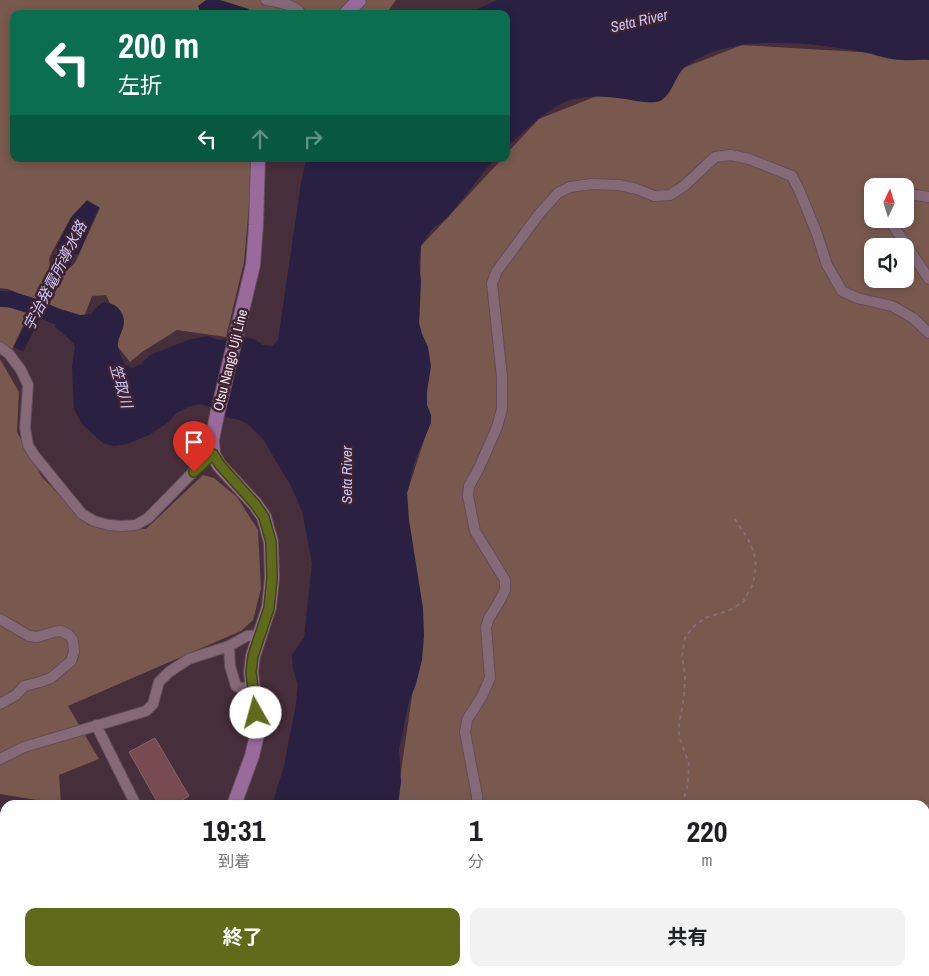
<!DOCTYPE html>
<html lang="ja">
<head>
<meta charset="utf-8">
<style>
  body { margin:0; font-family:"Archivo Narrow","Noto Sans JP",sans-serif; background:#f2f2f2; color:#202124; height:100vh; display:flex; flex-direction:column; font-size:19px; white-space:nowrap }
  * { box-sizing:border-box; margin:0 }
  p { font-size:16px; color:#757577 }
  .icon { flex:none; width:28px; height:28px; fill:none; stroke:currentColor; stroke-width:2; stroke-linecap:round; stroke-linejoin:round }
  .map { position:relative; flex:1; overflow:hidden }
  .sheet { position:absolute; left:0px; top:800px; width:930px; height:176px; display:flex; flex-direction:column; background:#fff; border-radius:15px 15px 0 0; box-shadow:0 2px 8px #0003 }
  .sheet>* { flex:none }
  .top-card { position:absolute; left:10px; top:10px; width:500px; height:152px; border-radius:10px; box-shadow:0 2px 8px #0003; background:#0b6e4f; color:#fff; overflow:hidden }
  .needle { width:32px; rotate:4deg }
  .buttons { position:absolute; left:864px; top:178px; display:grid; gap:10px }
  .buttons a { display:grid; place-items:center; width:50px; height:50px; border-radius:10px; background:#fff; box-shadow:0 2px 8px #0003; font-size:25px }
  .pin { position:absolute; display:grid; place-items:center; width:42px; height:42px; color:#fff; margin:-51px -21px; border-radius:50% 50% 50% 0; rotate:-45deg; box-shadow:0 0 5px #0007 }
  .pin .icon { rotate:45deg }
  .me { position:absolute; width:55px; margin:-28px; rotate:353deg; stroke-linejoin:round; filter:drop-shadow(0 0 4px #0008) }
  .turn { display:flex; align-items:center; gap:18px; height:105px; padding:0 25px; font-size:22px }
  .turn .icon { width:65px; height:65px; stroke-width:2.5 }
  .turn b { display:block; font-size:35px; line-height:42px }
  .lanes { display:flex; align-items:center; height:48px; padding:0 25px; background:#0003; justify-content:center; gap:25px; direction:ltr }
  .lanes .off { opacity:.35 }
  .eta { display:flex; justify-content:space-evenly; align-items:center; height:85px; text-align:center }
  .eta b { font-size:30px; font-weight:700; line-height:35px }
  .primary-button { display:flex; gap:10px; margin-top:auto; padding:10px 25px }
  .primary-button a { flex:1; height:58px; border-radius:10px; background:#5f6b1a; color:#fff; font-size:20px; font-weight:700; line-height:58px; text-align:center }
  .primary-button a+a { background:#f2f2f2; color:#202124 }
  .map>svg:first-child { display:block }
  .green { fill:#79594e; fill-rule:evenodd }
  .water { fill:#292042 }
  .lines { fill:none; stroke-linecap:round; stroke-linejoin:round }
  .river { stroke:#292042; stroke-width:16 }
  .building { fill:#784b50; stroke:#846568 }
  .minor-casing { stroke:#614c57; stroke-width:12 }
  .major-casing { stroke:#614c57; stroke-width:16 }
  .path { stroke:#846f7a; stroke-width:2; stroke-dasharray:4 4; stroke-linecap:butt }
  .minor { stroke:#856977; stroke-width:10 }
  .major { stroke:#996b9c; stroke-width:14 }
  .route-casing { stroke:#3e4611; stroke-width:12 }
  .route { stroke:#5f6b1a; stroke-width:9 }
  .labels { text-anchor:middle; stroke-width:5; stroke-linejoin:round; paint-order:stroke }
  .street-label { font-size:14px; fill:#f6e6ee; stroke:#3c2431 }
  .water-label { font-size:15px; font-style:italic; fill:#ccc2f7; stroke:#3c2431 }
</style>
</head>
<body>
<div class="map">
<svg width="929" height="976" viewBox="0 0 929 976">
  <rect width="100%" height="100%" fill="#462e3b"/>
  <path class="green" d="M0,0H396L386,14H14V159H253L244,262L226,337L177,330L142,352L130,362L111,338L114,312L106,295L92,296L84,317L49,306L63,274L75,263L100,208L87,200L71,217L52,252L49,259L50,269L35,300L8,289L0,288Z
    M742,45L929,56V976H336L338,971H925V805H396L412,696L407,493L427,431L419,323L421,246L502,159H506V154L539,119L597,96L657,102L683,68ZM872,186H905V219H872ZM872,246H905V279H872Z
    M0,307L21,308L30,311L12,349L0,342Z
    M0,359L19,392L17,432L42,477L88,525L146,529L203,475L214,478L237,497L258,530L261,589L253,620L241,631L68,706L99,759L59,775L61,804L0,794Z
    M22,971H115L111,976H18Z"/>
  <path class="water" d="M206,0H220L249,9L246,14H201L198,6Z
    M497,0H929V60C920,59 911,61 902,60C888,60 875,54 862,52C816,43 751,36 707,54C701,57 686,65 682,70C674,80 670,99 657,102C646,104 624,98 611,97C599,96 586,96 574,99C548,106 525,131 506,148V14H467Z
    M306,159H494L448,217L431,230L421,246L419,262L421,282L419,323L422,334L428,347L431,366L427,392V405L431,415V423L414,463L407,493L409,520L423,608L424,636L422,660L416,684L409,702L399,749L401,782L398,805H272L284,766L296,704L298,684L293,670L292,655L304,638L312,563L302,511L291,486L263,439L250,426L240,420L229,418L210,407L200,404L190,406L175,414L170,421L149,435L127,444L114,446L103,443L82,424L74,409L72,367L75,346C70,338 63,334 55,327L64,310L80,315L91,314L98,306L105,302C115,305 119,306 123,316C127,328 117,335 118,347C119,353 122,359 125,365L132,368L141,364L150,355L188,340L208,336L218,340L243,337L254,339L263,345L272,346L278,340L301,183Z
    M87,201L99,207L78,255L74,254L70,262L72,264L62,274L23,352L14,347L53,270V255H56L58,250L56,248L71,218Z
    M192,971H340L338,976H189Z"/>
  <g class="lines">
    <path class="river" d="M0,299H9L32,306L80,326"/>
  </g>
  <path class="building" d="M155,738L189,796L174,805H159L129,752Z"/>
  <g class="lines">
    <g class="minor-casing">
      <path id="minor" d="M266,0C277,2 295,4 301,14
        M905,196L916,195L929,197
        M892,219V224L929,279
        M0,347L9,354L21,370L28,385L25,428L28,445L34,455L82,514L94,521L109,525L122,526L136,525L148,518L203,462L213,454
        M0,619L29,636L37,637L54,632L61,631L69,635L73,640L74,652L71,661L51,678L40,682L24,686L16,695L0,704
        M229,646L230,666L236,686L240,688L253,687
        M96,725L136,805
        M0,759L24,747L146,711L153,704L159,682L169,672L189,659L229,646L247,636L259,635
        M477,805V796L465,732L467,720L482,696L490,678L486,627L489,618L499,602L505,590V580L475,531L468,496L469,486L479,468L497,427L502,409V377L492,283L497,271L539,214L558,193L570,187L592,184L619,185L637,189L654,196L670,195L684,186L715,157L731,155L749,159L792,176L800,192L817,234L827,265L842,291L857,298L892,306L913,318L929,333
        M0,890L5,891
        M401,976L405,971"/>
    </g>
    <g class="major-casing">
      <path id="major" d="M346,14L359,0
        M234,805L252,756L258,730L251,672L253,656L269,607L272,578L271,542L264,517L255,504L219,465L213,454L212,440L217,415L253,265L256,225L258,159
        M125,976L128,971"/>
    </g>
    <path class="path" d="M682,805L688,784L689,764L679,736V725L684,697L685,677L682,655L685,638L693,627L705,618L730,610L743,602L753,584L756,566L754,553L748,539L733,516
      M925,807L929,805
      M668,971L671,974L680,976
      M692,976L710,971"/>
    <use href="#minor" class="minor"/>
    <use href="#major" class="major"/>
  </g>
  <g class="lines">
    <g class="route-casing">
      <path id="route" d="M194,472L213,454L220,465L255,504L264,517L271,542L272,578L269,608L253,656L251,672L256,713"/>
    </g>
    <use href="#route" class="route"/>
  </g>
  <g class="labels">
    <g class="street-label">
      <text transform="translate(230 360) rotate(-76)" y="5">Otsu Nango Uji Line</text>
    </g>
    <g class="water-label">
      <text transform="translate(639 21) rotate(-13)" y="5">Seta River</text>
      <text transform="translate(55 276) rotate(-63)" y="5">宇治発電所導水路</text>
      <text transform="translate(121 386) rotate(74)" y="5">笠取川</text>
      <text transform="translate(347 475) rotate(-90)" y="5">Seta River</text>
    </g>
  </g>
</svg>
<div class="buttons">
<a><svg class="needle" viewBox="-14 -14 28 28"><path d="M0-13l5 13h-10z" fill="#e53935"/><path d="M0 13l5-13h-10z" fill="#757577"/></svg></a>
<a><svg class="icon" aria-label="sound" viewBox="0 0 24 24"><path d="M4 9h4l5-4v14l-5-4H4zM17 9q2 3 0 6"/></svg></a>
</div>
<div class="pin" style="left:194px;top:472px;background:#d93025"><svg class="icon" aria-label="arrive" viewBox="0 0 24 24"><path d="M6 21V4h12l-3 4 3 4H6"/></svg></div>
<svg class="me" style="left:256px;top:713px" viewBox="-20 -20 40 40"><circle r="19" fill="#fff"/><path d="M0-13L10 11 0 6-10 11z" fill="#5f6b1a"/></svg>
<div class="top-card">
<div class="turn"><svg class="icon" aria-label="left" viewBox="0 0 24 24"><path d="M17 20v-9H6M10 6l-5 5 5 5"/></svg><div><b>200 m</b>左折</div></div>
<div class="lanes"><svg class="icon" aria-label="left" viewBox="0 0 24 24"><path d="M17 20v-9H6M10 6l-5 5 5 5"/></svg><svg class="icon off" aria-label="ahead" viewBox="0 0 24 24"><path d="M12 20V5M6 11l6-6 6 6"/></svg><svg class="icon off" aria-label="right" viewBox="0 0 24 24"><path d="M7 20v-9h11M14 6l5 5-5 5"/></svg></div>
</div>
<section class="sheet">
<div class="eta">
<div><b>19:31</b><p>到着</p></div>
<div><b>1</b><p>分</p></div>
<div><b>220</b><p>m</p></div>
</div>
<div class="primary-button"><a>終了</a><a>共有</a></div>
</section>
</div>
</body>
</html>
